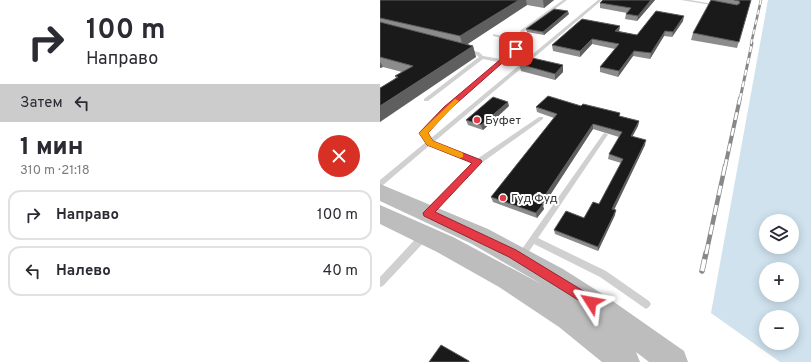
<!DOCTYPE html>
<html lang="ru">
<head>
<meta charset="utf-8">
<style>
  body { margin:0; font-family:Overpass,sans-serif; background:#f2f2f3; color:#2b2b33; height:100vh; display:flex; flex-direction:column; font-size:15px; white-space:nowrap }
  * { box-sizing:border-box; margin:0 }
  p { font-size:13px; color:#7c7c81 }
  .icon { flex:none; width:22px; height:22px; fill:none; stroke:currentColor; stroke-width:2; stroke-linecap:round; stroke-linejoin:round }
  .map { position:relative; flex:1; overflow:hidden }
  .details { display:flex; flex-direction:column; background:#fff; width:380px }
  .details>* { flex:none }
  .banner { background:#fff; color:#2b2b33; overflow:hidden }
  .controls { position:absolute; left:379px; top:214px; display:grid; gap:8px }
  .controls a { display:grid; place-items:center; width:40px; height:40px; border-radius:50%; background:#fff; box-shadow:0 2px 10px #0003; font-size:20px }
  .pin { position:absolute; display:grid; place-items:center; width:34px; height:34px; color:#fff; margin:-17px; border-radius:8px; box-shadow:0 2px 6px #0006 }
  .me { position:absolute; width:44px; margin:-22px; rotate:304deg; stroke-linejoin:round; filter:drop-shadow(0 0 3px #0008) }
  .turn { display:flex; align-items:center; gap:14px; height:84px; padding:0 20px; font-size:18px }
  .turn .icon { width:52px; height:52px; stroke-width:2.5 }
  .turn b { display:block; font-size:28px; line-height:34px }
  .then { display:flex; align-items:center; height:38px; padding:0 20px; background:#0003; gap:8px; font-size:15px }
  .round { display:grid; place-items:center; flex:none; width:42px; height:42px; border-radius:21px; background:#f2f2f3 }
  .head { display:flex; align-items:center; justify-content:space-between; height:68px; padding:0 20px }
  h1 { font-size:24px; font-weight:800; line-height:30px }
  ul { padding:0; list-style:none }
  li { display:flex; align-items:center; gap:12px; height:50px; margin:0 8px 6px; padding:0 12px; border:2px solid #e1e1e2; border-radius:12px }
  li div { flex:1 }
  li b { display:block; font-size:15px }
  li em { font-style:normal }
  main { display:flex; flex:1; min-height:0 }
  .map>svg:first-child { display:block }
  .water { fill:#cfe2ee; fill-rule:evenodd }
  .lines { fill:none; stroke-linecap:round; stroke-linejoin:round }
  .lane { fill:#d0d0d0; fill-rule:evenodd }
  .secondary { fill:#bdbdbd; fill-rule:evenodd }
  .rail-far4-casing { stroke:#888; stroke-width:2.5 }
  .rail-far3-casing { stroke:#888; stroke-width:3 }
  .rail-far2-casing { stroke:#888; stroke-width:4 }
  .rail-far1-casing { stroke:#888; stroke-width:4.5 }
  .rail-casing { stroke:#888; stroke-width:5.5 }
  .rail-far4 { stroke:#fff; stroke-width:1.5; stroke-dasharray:5; stroke-linecap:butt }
  .rail-far3 { stroke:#fff; stroke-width:2; stroke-dasharray:6; stroke-linecap:butt }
  .rail-far2 { stroke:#fff; stroke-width:2.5; stroke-dasharray:8; stroke-linecap:butt }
  .rail-far1 { stroke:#fff; stroke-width:3; stroke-dasharray:10; stroke-linecap:butt }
  .rail { stroke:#fff; stroke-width:4; stroke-dasharray:12; stroke-linecap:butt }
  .wall { fill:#8c8c8c }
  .shaded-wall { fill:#5f5f5f }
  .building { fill:#1a1a1a; stroke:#5f5f5f }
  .route { fill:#e63946; stroke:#96252e }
  .slow { fill:#f59e0b }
  .poi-dot { fill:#e63946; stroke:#fff; stroke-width:1.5 }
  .labels { text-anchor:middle; stroke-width:4; stroke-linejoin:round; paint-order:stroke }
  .poi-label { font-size:12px; fill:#333; stroke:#fff; text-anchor:start }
</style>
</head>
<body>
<main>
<section class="details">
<div class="banner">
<div class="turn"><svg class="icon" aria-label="right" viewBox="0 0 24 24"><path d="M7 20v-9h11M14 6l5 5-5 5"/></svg><div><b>100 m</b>Направо</div></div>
<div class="then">Затем<svg class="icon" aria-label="left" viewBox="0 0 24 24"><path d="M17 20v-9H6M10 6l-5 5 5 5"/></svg></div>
</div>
<div class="head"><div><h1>1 мин</h1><p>310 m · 21:18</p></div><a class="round" style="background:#d93025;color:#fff"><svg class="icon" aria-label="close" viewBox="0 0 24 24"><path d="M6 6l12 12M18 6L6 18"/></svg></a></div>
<ul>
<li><svg class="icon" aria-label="right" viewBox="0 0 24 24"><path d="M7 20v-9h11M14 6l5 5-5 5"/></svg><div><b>Направо</b></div><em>100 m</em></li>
<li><svg class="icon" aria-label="left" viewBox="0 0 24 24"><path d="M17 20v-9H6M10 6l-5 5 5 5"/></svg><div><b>Налево</b></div><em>40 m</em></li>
</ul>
</section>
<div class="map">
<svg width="431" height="362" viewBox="0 0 431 362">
  <rect width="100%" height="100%" fill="#fff"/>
  <path class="water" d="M388,0H431V362H400L331,313ZM386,221H412V247H386ZM386,269H412V295H386ZM386,317H412V343H386Z"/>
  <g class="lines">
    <path class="lane" d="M183,0H187L144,32L141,40L142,41L140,42L138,50L69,109L46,133L50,139L218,0H222L54,142L97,159L159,117H163V119L100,164L51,214L48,215L45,214L44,212L45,210L93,163L50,145L2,186L0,187V180L46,142L40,133L41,132L65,107L118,62L103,59L48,101H44V99L99,57L95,54L84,51V49L99,52L103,56L121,59L134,48L136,41L113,36V34L137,39L141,30Z
      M301,0H310L339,5L337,6Z
      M225,133L227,134L228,135L227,136L158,238L226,271L269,301L271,304L269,307L266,309L220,277L154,244L144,259L141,260L138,259L137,256L223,134Z
      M44,232L47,233L48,236L47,239L3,286L0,287V277L41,233Z"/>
    <path class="secondary" d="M0,184L108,229L183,269L224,295L304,351L308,362H269L256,352L260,362H222L179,327L119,287L57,252L0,224V205L73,237L163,285L92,244L0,201Z"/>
    <g class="rail-far4-casing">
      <path id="rail-far4" d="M371,44L381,0"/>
    </g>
    <g class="rail-far3-casing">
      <path id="rail-far3" d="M360,99L372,43"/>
    </g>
    <g class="rail-far2-casing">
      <path id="rail-far2" d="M345,167L360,98"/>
    </g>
    <g class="rail-far1-casing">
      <path id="rail-far1" d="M326,254L345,166"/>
    </g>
    <g class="rail-casing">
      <path id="rail" d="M322,271L326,253"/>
    </g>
    <use href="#rail-far4" class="rail-far4"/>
    <use href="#rail-far3" class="rail-far3"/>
    <use href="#rail-far2" class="rail-far2"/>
    <use href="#rail-far1" class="rail-far1"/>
    <use href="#rail" class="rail"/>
  </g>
  <path class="wall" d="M0,0H174L164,8L147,5L86,45L93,46L96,57L16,78L15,76L22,72L3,67L0,68Z
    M223,0H275L257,21L245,19L246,14L247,13L220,8V3Z
    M332,0H371L357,48L311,40L313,33Z
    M189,14L164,35L147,32L146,29Z
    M303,21L292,37L284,36L270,59L253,56L238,77L220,72V67L235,49L212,44L200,57L173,51L172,45L240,26L239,31L257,35Z
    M139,64L183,65V72L175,80L141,71Z
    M129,106L103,130L88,125L86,120Z
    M201,106L240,113V116L259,121L258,126L252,137L265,145L234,210L235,215L218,251L175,234L174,230L204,218L219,204L241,163L228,159L229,154L239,137L213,129L163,206L164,209L157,218L113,202L111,197L174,118L157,112L156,107Z"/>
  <path class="shaded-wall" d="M139,0H146L147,5L83,47L80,36Z
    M163,0H174L164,8Z
    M271,0H275L257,21L258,16Z
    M188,11L189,14L164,35L163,32Z
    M304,16L303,21L292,37L293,32Z
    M240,26L239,31L235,36V31Z
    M285,31L284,36L270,59L271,53Z
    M212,39V44L200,57V51Z
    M93,46L96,57L0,122V106Z
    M254,51L253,56L238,77L239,71Z
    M0,62L3,67L0,68Z
    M183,65V72L175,80V74Z
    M128,102L129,106L103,130L101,125Z
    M259,121L258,126L250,141L251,136Z
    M213,124V129L163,206L164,209L157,218L156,213L160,203Z
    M266,140L265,145L232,214V209Z
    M236,210L235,215L218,251V247Z"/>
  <path class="building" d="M0,0H139L80,36L0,18Z
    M223,0H271L258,16L246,14L251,8L220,3Z
    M331,0L357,5L360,3L359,1L354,0H371L359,42L313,33Z
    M174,9L188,11L163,32L146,29Z
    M276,11L304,16L293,32L285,31L271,53L254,51L239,71L220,67L239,44L212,39L200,51L172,45L202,19L240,26L235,31L257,35Z
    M0,22L93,46L0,106V88L18,77L15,76L33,66L0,57Z
    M148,57L183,65L175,74L139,64Z
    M168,96L201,106L203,104L240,113L239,116L259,121L251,136L266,140L232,209L236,210L218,247L174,230L186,211L204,218L213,202L219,204L243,159L229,154L242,132L213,124L160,203L163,204L156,213L111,197L177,114L156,107Z
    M113,97L128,102L101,125L86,120Z
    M61,345L89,361V362H49Z"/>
  <path class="route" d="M134,48L138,49L69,110L48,133L53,141L101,160L102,162L55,212L136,250L215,298L217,302L215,306L211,308L129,257L44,216L43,213L92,163L47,145L39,133L64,107Z"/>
  <path class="slow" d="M75,99L79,101L78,102L48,133L53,141L83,153V157L80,158L47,145L39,133Z"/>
  <g class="poi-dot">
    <circle cx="97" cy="120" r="4"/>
    <circle cx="123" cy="198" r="4"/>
  </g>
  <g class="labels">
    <g class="poi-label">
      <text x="105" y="124">Буфет</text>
      <text x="131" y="202">Гуд Фуд</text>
    </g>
  </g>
</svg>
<div class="controls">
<a><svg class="icon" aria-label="layers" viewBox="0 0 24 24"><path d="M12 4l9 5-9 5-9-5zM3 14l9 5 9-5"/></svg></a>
<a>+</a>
<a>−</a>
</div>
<div class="pin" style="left:136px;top:49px;background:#d93025"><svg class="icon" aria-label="arrive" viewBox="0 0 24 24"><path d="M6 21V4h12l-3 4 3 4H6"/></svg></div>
<svg class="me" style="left:211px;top:302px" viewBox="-20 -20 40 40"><path d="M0-17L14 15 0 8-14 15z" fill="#e63946" stroke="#fff" stroke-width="4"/></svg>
</div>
</main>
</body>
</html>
